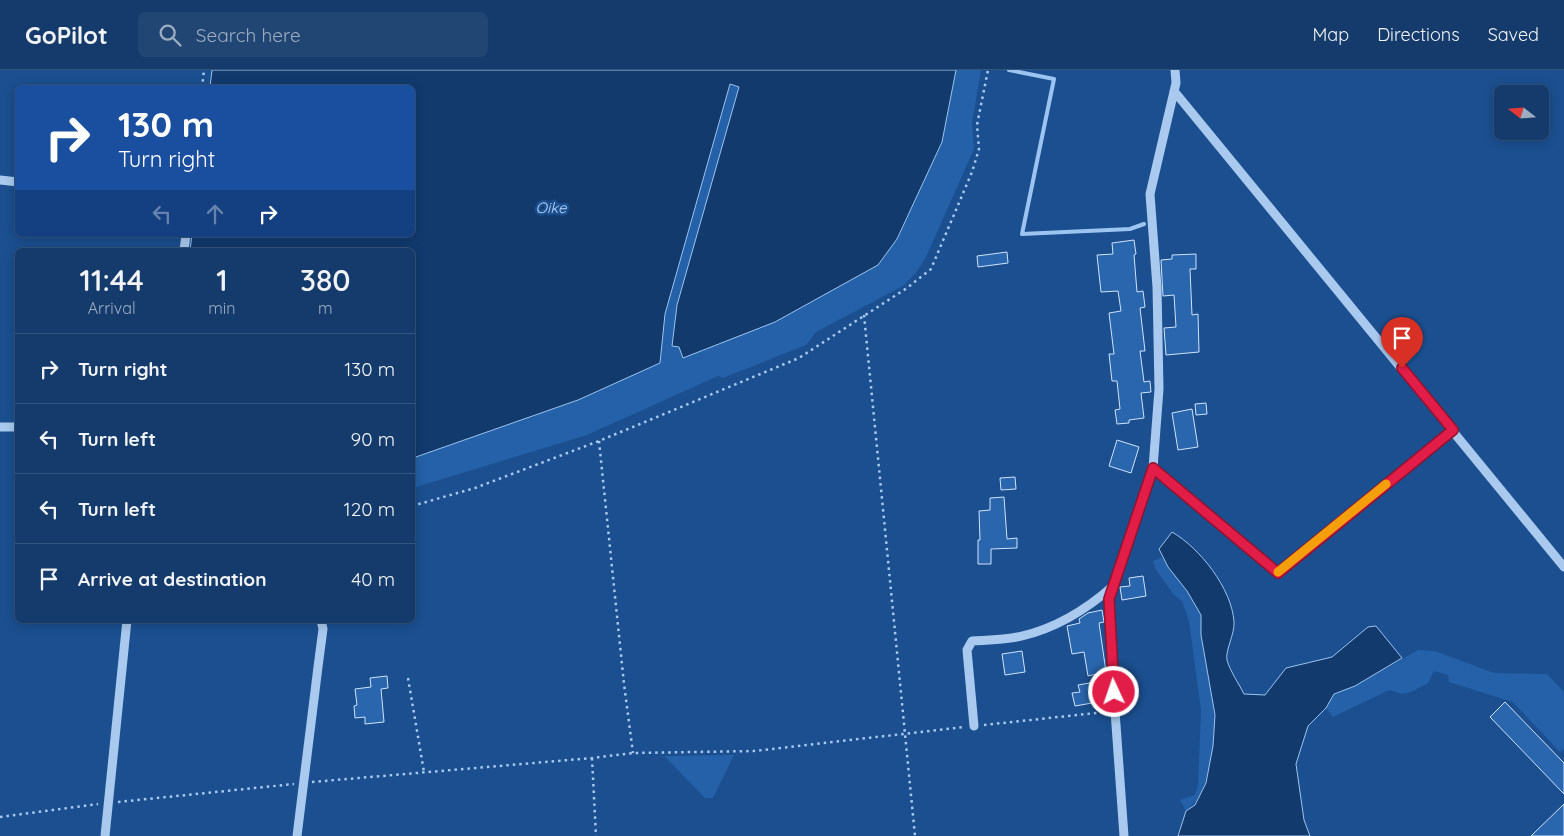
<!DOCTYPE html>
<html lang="en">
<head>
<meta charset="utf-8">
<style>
  body { margin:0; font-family:Quicksand,sans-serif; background:#214673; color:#f1f3f6; height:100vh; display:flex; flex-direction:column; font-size:19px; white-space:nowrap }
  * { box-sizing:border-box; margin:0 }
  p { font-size:16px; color:#9dadc1 }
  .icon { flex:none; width:28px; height:28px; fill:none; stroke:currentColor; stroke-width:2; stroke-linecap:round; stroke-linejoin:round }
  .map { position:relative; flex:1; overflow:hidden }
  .drawer { position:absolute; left:15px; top:178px; width:400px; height:375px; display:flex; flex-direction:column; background:#143b6b; border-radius:8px; box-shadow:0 2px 12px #0003,0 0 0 1px #33557e }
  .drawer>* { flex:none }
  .banner { position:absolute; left:15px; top:15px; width:400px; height:152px; border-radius:8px; box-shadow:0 2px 12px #0003,0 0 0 1px #33557e; background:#1a4fa0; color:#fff; overflow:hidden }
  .needle { width:32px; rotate:287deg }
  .tools { position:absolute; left:1494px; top:15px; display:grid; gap:10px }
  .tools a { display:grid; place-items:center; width:55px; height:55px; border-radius:8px; background:#143b6b; box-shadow:0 2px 12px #0003,0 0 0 1px #33557e; font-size:25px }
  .pin { position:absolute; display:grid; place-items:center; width:42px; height:42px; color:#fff; margin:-51px -21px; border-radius:50% 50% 50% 0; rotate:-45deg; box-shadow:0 0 5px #0007 }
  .pin .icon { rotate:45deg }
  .me { position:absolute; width:55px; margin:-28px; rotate:357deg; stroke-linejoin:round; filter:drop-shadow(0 0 4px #0008) }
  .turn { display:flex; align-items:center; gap:18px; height:105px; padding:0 20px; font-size:22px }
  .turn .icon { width:65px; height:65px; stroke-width:2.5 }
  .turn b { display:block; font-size:35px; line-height:42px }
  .lanes { display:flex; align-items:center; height:48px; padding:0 20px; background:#0003; justify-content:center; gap:25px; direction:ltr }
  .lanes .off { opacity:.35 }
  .eta { display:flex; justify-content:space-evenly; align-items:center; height:85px; text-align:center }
  .eta b { font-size:30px; font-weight:600; line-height:35px }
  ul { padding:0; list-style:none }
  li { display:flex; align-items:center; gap:15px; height:70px; padding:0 20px; border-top:1px solid #33557e }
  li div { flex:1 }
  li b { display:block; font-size:19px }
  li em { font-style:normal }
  header { display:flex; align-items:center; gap:30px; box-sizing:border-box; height:70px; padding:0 25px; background:#143b6b; border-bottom:1px solid #33557e }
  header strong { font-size:24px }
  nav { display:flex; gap:28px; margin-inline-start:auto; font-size:18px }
  .search { width:350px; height:45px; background:#214673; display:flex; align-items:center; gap:12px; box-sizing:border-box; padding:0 18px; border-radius:8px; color:#9dadc1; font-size:19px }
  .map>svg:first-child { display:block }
  .green { fill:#2461a8 }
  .water { fill:#123a6d; stroke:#9cc4f0 }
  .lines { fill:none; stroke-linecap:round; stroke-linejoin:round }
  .stream { stroke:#9cc4f0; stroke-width:4 }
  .building { fill:#2a66ad; stroke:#cfe3fa }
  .path { stroke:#a9c9ee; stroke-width:2.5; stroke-dasharray:2.5 4; stroke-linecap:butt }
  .minor { stroke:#a9c9ee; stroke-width:9 }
  .route-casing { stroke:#92132f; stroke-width:12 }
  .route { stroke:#e11d48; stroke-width:9 }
  .slow { stroke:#f59e0b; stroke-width:9 }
  .labels { text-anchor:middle; stroke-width:5; stroke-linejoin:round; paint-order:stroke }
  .water-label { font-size:15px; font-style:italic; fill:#b5d3f5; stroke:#1b4f8f }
</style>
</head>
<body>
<header>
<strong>GoPilot</strong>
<div class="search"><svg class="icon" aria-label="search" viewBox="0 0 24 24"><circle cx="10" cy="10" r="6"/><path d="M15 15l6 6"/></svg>Search here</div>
<nav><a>Map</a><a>Directions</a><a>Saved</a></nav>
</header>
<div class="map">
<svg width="1564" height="766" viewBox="0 0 1564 766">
  <rect width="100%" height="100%" fill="#1b4f8f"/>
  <path class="green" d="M956,0H981L972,53L974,79L926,187L916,203L903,216L816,262L806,275L723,308L718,306L587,365L413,418V388L578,330L660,293L665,244L730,14L739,17L673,276L679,277L897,169L942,72Z
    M1163,487C1173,507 1194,522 1200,544C1203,554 1201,568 1203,578C1206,600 1214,624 1214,646C1215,675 1210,723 1186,741L1180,730L1195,725L1198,715L1201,641L1189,551L1182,531L1174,525L1156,500L1153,491Z
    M1418,580L1435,581L1494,603L1547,604L1564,622V679L1560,682L1513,632L1449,612L1448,605L1434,601L1428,613L1411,622L1402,624L1389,620L1333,647L1326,638L1334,624L1355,616Z
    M734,685L713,728H705L664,686Z"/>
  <path class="water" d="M212,0H956L942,72L897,169L878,195L775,252L683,288L679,277L672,276L677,235L739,17L730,14L665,244L660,293L578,330L413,388L412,180H190L192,165H412V18L210,17Z
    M1172,462C1200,478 1232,519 1234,552C1235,563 1225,581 1227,590C1230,601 1239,614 1244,624L1265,625L1286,598L1332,587L1368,557L1376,556L1402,588L1355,616L1334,624L1326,638L1308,656L1296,694L1304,750L1310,766H1178L1186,741L1195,735L1206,713L1213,676L1215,645L1201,565V545L1187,521L1168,497L1159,479Z"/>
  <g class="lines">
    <path class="stream" d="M1009,0L1054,9L1022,164L1130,159L1144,154"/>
  </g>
  <path class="building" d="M1134,170L1136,184L1134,185L1137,222L1143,221L1145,237L1140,238L1145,281H1140L1144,312L1150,311L1151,322L1141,323L1144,348L1129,350V353L1117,354L1115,340L1120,339L1117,311H1112L1109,284H1114L1109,243L1121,241L1118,221L1101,222L1097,185L1113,184L1112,173Z
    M1007,182L1008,193L978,197L977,186Z
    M1196,184V199H1190L1192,245L1198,244L1199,282L1166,285L1164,258L1176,257L1174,225L1163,226L1161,190L1172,189V185Z
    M1206,333L1207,344L1196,345L1195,334Z
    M1192,339L1198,377L1178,380L1172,343Z
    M1117,370L1139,377L1131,403L1109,396Z
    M1015,407L1016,419L1001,420L1000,408Z
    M1004,427L1007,469L1017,468V478L991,479V494H978V470H980L979,441L990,440V428Z
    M1143,506L1146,526L1122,530L1120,517L1130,516L1129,508Z
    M1102,540L1104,552L1099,553L1106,602L1088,606L1084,582L1072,584L1067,556L1080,553L1079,549L1088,543Z
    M1022,581L1025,602L1005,605L1002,584Z
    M387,606L388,618L381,619L384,652L365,654V647L355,648L354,636L357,635L355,619L371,617L370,608Z
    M1095,612L1098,632L1075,636L1072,623L1080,622L1078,615Z
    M1505,632L1564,693V724L1490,647Z
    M1564,734V766H1531Z"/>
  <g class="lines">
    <path class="path" d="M202,18L204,0
      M864,245L915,766
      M599,371L624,614L633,683
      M412,436L475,418L599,371L799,288L907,218L931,199L972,102L979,79L977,55L988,0
      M408,608L424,702
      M984,655L1105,642
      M592,688L596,766
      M312,712L592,688L633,683L754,681L964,657
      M118,732L294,714
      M0,747L98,734"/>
    <path class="minor" d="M1174,21L1564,497
      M0,110L18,112
      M184,180L186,165
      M0,357H18
      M1153,398L1279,503L1453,360
      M974,656L967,580L972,571C988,570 1006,570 1022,566C1056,558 1087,539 1113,516
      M105,766L127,550
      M297,766L318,597L323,559L321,550
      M1124,766L1115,641L1109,529L1153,398L1159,319L1157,217L1150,124L1176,13L1175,0"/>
  </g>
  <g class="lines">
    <g class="route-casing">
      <path id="route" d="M1114,622L1109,529L1153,398L1278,503L1453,360L1402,298"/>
    </g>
    <use href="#route" class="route"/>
    <path class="slow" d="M1278,502L1386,414"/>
  </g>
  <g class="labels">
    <g class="water-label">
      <text x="551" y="143">Oike</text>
    </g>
  </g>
</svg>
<div class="tools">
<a><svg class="needle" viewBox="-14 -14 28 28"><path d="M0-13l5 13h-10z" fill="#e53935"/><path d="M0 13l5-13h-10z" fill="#9dadc1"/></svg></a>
</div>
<div class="pin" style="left:1402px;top:298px;background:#d93025"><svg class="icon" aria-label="arrive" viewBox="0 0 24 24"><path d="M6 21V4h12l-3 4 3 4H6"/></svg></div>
<svg class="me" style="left:1114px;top:622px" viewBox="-20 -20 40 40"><circle r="17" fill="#e11d48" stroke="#fff" stroke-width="3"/><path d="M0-11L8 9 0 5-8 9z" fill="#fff"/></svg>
<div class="banner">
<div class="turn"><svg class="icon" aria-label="right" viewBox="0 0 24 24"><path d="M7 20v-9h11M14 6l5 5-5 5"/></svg><div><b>130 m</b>Turn right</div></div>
<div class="lanes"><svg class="icon off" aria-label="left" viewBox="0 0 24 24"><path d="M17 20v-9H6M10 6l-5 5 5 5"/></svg><svg class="icon off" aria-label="ahead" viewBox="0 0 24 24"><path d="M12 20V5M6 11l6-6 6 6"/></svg><svg class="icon" aria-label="right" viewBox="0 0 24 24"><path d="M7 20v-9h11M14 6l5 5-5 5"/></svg></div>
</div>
<section class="drawer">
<div class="eta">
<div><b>11:44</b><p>Arrival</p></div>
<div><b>1</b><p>min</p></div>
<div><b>380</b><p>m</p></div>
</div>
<ul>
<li><svg class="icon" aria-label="right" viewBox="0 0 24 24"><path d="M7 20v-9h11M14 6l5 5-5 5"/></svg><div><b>Turn right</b></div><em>130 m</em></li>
<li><svg class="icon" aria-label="left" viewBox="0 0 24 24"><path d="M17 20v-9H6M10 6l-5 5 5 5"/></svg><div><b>Turn left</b></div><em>90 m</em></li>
<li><svg class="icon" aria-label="left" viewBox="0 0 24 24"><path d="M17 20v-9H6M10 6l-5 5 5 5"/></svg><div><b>Turn left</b></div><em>120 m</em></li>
<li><svg class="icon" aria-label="arrive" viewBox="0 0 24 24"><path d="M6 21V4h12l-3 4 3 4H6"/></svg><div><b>Arrive at destination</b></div><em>40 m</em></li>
</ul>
</section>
</div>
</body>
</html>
